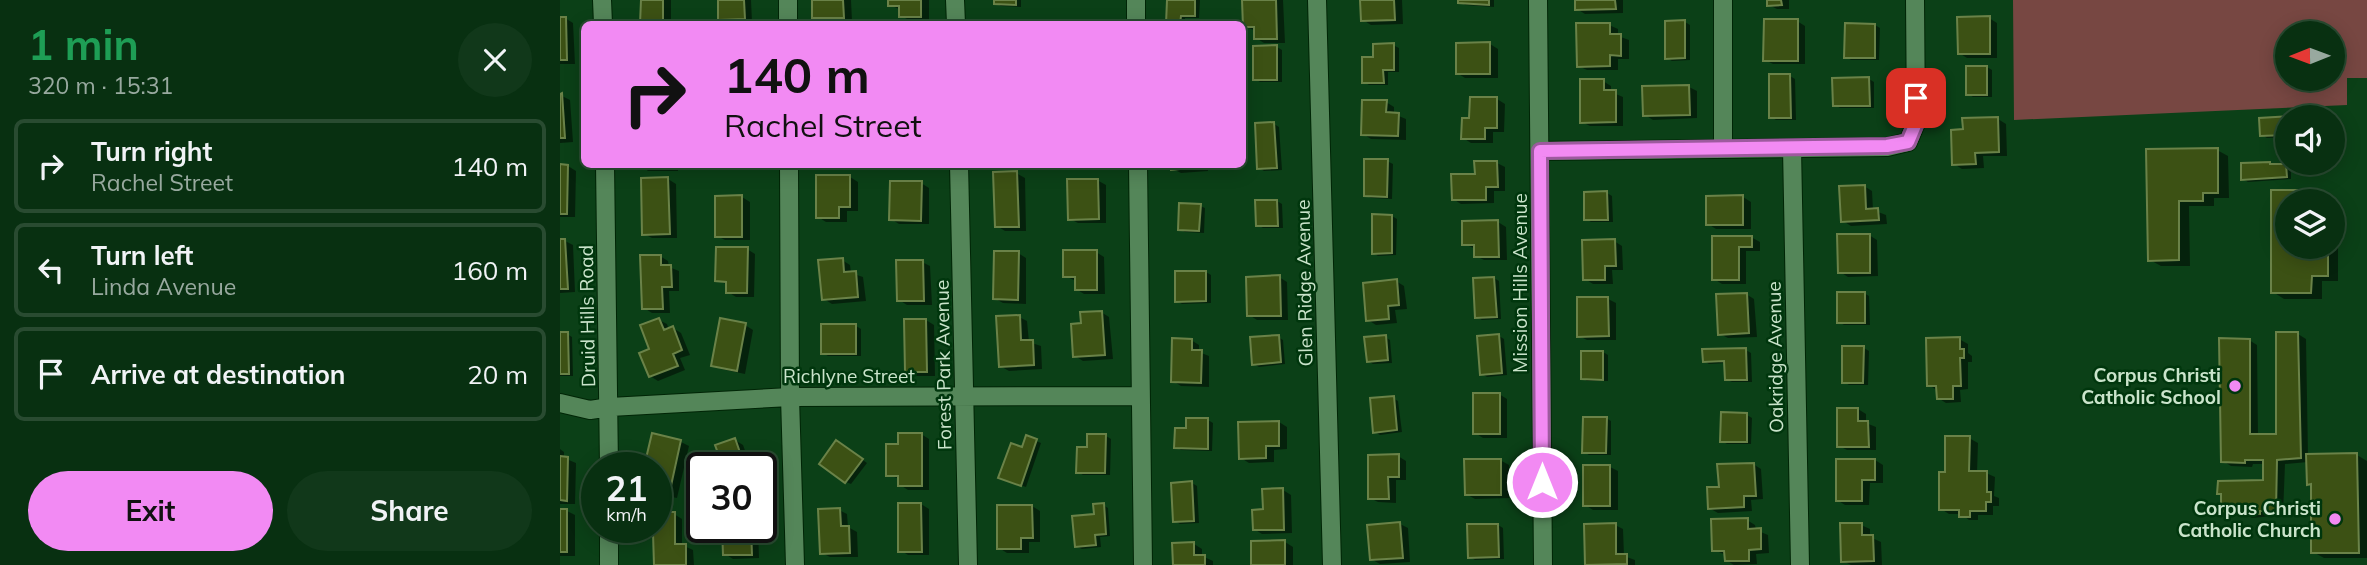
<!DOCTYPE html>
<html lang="en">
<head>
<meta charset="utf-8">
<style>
  body { margin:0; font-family:Mulish,sans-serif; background:#11381a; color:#f1f3f6; height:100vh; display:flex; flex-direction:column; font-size:26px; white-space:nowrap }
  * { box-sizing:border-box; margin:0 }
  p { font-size:23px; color:#98a99f }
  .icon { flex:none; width:38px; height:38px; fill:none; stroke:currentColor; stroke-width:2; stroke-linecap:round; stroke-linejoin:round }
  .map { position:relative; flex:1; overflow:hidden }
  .panel { display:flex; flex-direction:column; background:#083011; width:560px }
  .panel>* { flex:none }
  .banner { position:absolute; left:21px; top:21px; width:665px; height:147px; border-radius:10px; box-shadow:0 4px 18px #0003,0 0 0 2px #294b31; background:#f28af3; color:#111; overflow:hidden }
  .needle { width:46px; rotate:269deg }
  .buttons { position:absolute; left:1715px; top:21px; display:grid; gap:14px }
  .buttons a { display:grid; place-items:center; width:70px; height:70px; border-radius:50%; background:#083011; box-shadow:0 4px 18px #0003,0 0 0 2px #294b31; font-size:35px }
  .speed { position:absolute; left:21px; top:452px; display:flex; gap:14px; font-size:35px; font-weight:700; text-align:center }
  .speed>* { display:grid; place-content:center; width:91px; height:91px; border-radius:50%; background:#083011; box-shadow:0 4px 18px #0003,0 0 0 2px #294b31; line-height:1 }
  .speed small { font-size:18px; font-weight:400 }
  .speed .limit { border:4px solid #111; border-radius:10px; background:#fff; color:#111 }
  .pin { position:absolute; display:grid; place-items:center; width:60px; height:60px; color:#fff; margin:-30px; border-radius:14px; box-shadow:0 4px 10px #0006 }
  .me { position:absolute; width:77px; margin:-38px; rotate:0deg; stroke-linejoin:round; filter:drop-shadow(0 0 5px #0008) }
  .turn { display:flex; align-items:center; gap:24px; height:147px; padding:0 28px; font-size:32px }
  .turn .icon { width:91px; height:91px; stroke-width:2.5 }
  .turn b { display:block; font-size:49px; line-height:60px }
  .round { display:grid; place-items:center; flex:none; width:74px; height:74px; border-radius:37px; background:#11381a }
  .overview { display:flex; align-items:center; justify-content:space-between; height:119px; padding:0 28px }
  h1 { font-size:42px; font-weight:700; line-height:52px; color:#1e9e55 }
  .button { display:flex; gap:14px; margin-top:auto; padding:14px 28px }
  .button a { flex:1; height:80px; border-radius:42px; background:#f28af3; color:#111; font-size:28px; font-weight:700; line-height:80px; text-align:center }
  .button a+a { background:#11381a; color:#f1f3f6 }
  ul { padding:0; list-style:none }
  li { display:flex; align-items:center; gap:21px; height:94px; margin:0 14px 10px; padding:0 14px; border:4px solid #294b31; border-radius:10px }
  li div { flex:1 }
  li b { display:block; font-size:26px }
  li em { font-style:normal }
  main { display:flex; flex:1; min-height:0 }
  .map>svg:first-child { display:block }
  .green { fill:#774742; fill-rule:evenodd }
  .shadow { fill:#0007 }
  .building { fill:#3c5114; stroke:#6a8248; stroke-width:2 }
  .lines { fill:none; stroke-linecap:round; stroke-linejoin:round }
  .minor-casing { stroke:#002506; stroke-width:20 }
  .minor { stroke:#548659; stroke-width:18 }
  .route-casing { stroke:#9d5a9e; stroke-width:18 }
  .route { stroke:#f28af3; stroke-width:12 }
  .poi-dot { fill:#f28af3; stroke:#00360d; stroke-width:2.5 }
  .labels { text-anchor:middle; stroke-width:5; stroke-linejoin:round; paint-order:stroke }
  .street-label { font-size:19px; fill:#cae4cb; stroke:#00360d }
  .poi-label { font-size:19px; font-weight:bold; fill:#cae4cb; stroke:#00360d; text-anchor:end }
</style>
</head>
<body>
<main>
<section class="panel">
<div class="overview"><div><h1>1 min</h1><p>320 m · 15:31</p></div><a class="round"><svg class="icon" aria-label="close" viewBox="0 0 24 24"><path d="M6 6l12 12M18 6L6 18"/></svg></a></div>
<ul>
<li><svg class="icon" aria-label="right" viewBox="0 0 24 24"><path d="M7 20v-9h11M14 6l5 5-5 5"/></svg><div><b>Turn right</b><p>Rachel Street</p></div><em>140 m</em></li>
<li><svg class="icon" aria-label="left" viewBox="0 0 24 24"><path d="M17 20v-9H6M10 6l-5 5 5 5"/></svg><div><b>Turn left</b><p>Linda Avenue</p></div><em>160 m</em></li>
<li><svg class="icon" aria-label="arrive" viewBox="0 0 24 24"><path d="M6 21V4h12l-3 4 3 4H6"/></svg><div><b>Arrive at destination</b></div><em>20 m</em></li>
</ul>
<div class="button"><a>Exit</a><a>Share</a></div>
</section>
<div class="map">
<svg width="1807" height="565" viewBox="0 0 1807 565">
  <rect width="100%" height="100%" fill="#0b4017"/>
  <path class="green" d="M1453,0H1807V78H1787V105L1454,120ZM1727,33H1773V79H1727Z"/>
  <path class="shadow" d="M82,0H111V24H82Z
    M159,0H191L192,22L168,23L160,19Z
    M254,0H291L292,21L262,22L254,17Z
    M330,0H369V20H349L341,16V10L330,5Z
    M436,0H461V7L441,6L436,3Z
    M608,0H640L639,18H625V24H608Z
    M684,0H723L725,43H704L696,38V31L684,26Z
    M802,0H842L843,24L811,25L803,20Z
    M900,0H934V7L905,5Z
    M1017,0H1063V13L1025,14L1017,9Z
    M1209,0H1229V9H1217L1209,5Z
    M5,18L13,23L15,64H0V19Z
    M1429,18L1437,23V58H1407L1399,53Z
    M1237,21L1245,26V64H1213L1205,60Z
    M1125,22L1130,25V60L1112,61L1107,58Z
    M1049,25L1058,29V36L1069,40V59H1058V70H1027L1018,66Z
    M1315,25L1320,28L1319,60H1291L1286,57Z
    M930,44L938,49V78H905L897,73Z
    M833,45L839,48V72H828V85H809L804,82L815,59Z
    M717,47L722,50V82H700L695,79Z
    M1427,67L1432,70V97H1413L1408,94Z
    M1230,76L1235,79L1236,120H1216L1211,117Z
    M1309,79L1314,82V108H1280L1275,105Z
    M1043,81L1051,86V92L1063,97V126H1030L1022,122Z
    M1129,87L1137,91V118L1093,120L1085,115Z
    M0,95L10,100L13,142L0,143Z
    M937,99L945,104L944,132H933V143H911L903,138L911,120Z
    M826,102L834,107V114L846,119V140L811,139L803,134Z
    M1727,118V137L1707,138L1702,135L1701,120Z
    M1438,119L1446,124L1447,156H1423L1424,168L1402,169L1394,164L1405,131Z
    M714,124L719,127L722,170L704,171L699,168Z
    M1657,150L1668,156L1669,198H1654V206H1629L1630,266H1601L1590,260L1588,151Z
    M827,161L833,164L832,199L811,198L805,195Z
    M937,163L945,167V191H934V203L901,204L893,199L916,176Z
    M1710,163L1731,169V179L1688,182L1683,179Z
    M80,164H118V171H88Z
    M612,164H648V171L621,173L613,169Z
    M0,166H8L16,171L15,217H0Z
    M456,173L465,178L466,231H445L437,226Z
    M290,177L298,182V211H287V222H266L258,217Z
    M108,179L116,184L117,238H92L84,234Z
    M537,180L546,185V223H518L510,219Z
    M361,183L369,188V224H339L331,219Z
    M1304,186L1312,191L1313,210L1326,215L1327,224L1291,226L1283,221Z
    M1713,192H1752L1771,201H1727V247H1773V245L1778,248V281H1762V299H1724L1713,292Z
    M1047,193L1052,196L1053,222H1031L1026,219Z
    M182,197L190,202V240H165L157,236Z
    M1183,197L1191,202V229H1156L1148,224Z
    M717,201L722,204L723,228H703L698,225Z
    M1773,202L1778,205L1777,235H1773Z
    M640,206L645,208L644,233L625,232L619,229Z
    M832,216L837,219L836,255L818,256L813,253Z
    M938,222L946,227L947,260H924L916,256V249L904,244Z
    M1309,235L1317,240L1318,276L1288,277L1280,272Z
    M1191,237L1200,242V251H1186V284H1162L1154,279V238Z
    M0,241H5L13,245L15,292L0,293Z
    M1054,241L1062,246L1063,270H1052L1053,284H1033L1025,279Z
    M187,249L195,254L194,297H176L168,292V285L157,280Z
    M536,252L544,257L545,294H524L516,289V281L505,276Z
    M458,253L466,258V304L443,303L434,298Z
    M100,256L108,261L109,267L119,271V291H109L110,313H92L84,308Z
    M282,260L290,265L291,273L303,277L306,301L272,304L264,299Z
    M362,262L370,266L372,305H347L339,300Z
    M646,272L651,275V303L622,304L617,301Z
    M719,277L727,282L728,320H697L689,315Z
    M934,278L939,281L941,319L922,320L917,317Z
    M836,281L844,286L847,309L835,310L837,323L816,325L808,320Z
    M1304,293L1309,296L1310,325H1284L1279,322Z
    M1186,294L1194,299L1197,337L1168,338L1160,334Z
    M1048,299L1056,303V340H1027L1019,336Z
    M541,312L549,317L553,359L523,361L515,356L523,325Z
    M459,317L467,321L469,342L481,346L482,369L449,371L440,366Z
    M99,320L107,324L109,330L113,328L121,333L130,355L120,358L125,370L98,381L90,376L91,350Z
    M366,320L374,325L375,376H354L346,371Z
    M185,325L193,330L185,374L161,369L153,365Z
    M296,326L301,329V356H268L263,353Z
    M0,334H7L12,337L13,376H0Z
    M1738,334L1746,339L1748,456L1797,455L1807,461V558H1764L1753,552V487L1749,484L1748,462L1725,464L1723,515L1692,518L1687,515H1671L1663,510V496L1659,493L1705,482V464H1693L1692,467L1671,466L1663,461L1689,340L1697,345L1698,436H1718Z
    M939,336L944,339L947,375L927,377L922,374Z
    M718,337L723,340L725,364L699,367L694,364Z
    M825,337L830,340L832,363L813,364L808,361Z
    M1399,339L1408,344V353L1412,356V362H1408V389L1400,390L1401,402L1386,403L1378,398V391L1369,385Z
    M631,340L639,345V352L649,356V387L621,386L613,381Z
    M1304,348L1309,351L1308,385H1289L1284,382Z
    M1186,350L1191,353L1192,382H1172L1166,379V363L1149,364L1144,361Z
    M1043,352L1048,355V381H1027L1022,378Z
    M939,394L947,399V438H923L915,433Z
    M833,398L838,401L842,432L820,435L815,432Z
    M1298,409L1306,414V423L1316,427V450H1287L1279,446Z
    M1187,415L1192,418L1191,444H1167L1162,441Z
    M1046,418L1051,421V455H1029L1024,452Z
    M648,420L653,423L652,451L621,450L616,447L628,430Z
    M719,422L727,427V449L714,450V462L689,463L681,458Z
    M361,434L369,439V490H348L340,485V479L328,475L340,445Z
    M93,435L121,442L129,446L117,498L96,494V467H86Z
    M546,436L551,439L550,475H523L518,472L528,449Z
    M1409,438L1418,443L1417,473H1426L1435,477L1434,496L1439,498V506H1433V515H1418V520H1409L1401,514H1389L1381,509L1387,474Z
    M175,440L183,445L191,467H153L151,461L161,457Z
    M476,441L481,443L466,487L445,480L463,449Z
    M282,445L307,463L291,484L286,482Z
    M0,449L4,452V458L16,463L15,504H0Z
    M838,456L846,461V480H836V503L818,502L810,498Z
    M940,460L949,465V498L915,499L906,494Z
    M1315,460L1323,465V483H1310L1309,505H1285L1277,500Z
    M1193,464L1201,469L1203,499L1191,500L1192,511L1158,513L1149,508L1160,488Z
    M1050,467L1058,471V510H1033L1025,505Z
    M632,483L637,486L639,523L620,524L615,521Z
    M723,490L731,495L732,533L702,534L694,529L704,511Z
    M361,504L369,509V555H348L340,550Z
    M543,505L548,508L550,536L540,537L541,547L522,549L516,546Z
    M472,506L480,511V542H469V553H447L439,548Z
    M279,510L287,514L288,527L297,532L298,557H270L262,553Z
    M0,511H7L15,515V556H0Z
    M114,514L122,519V545L133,550L134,565H98L95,537L85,532V527H96Z
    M1187,520L1195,525L1196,530L1208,535L1209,553L1196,554L1197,564L1174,565L1166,560V555L1154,550Z
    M840,524L848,528L850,562L820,564L811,559Z
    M938,525L943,528L944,559L915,560L910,557Z
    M1055,525L1063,529L1064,556L1075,560V565L1027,564Z
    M1301,525L1310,529V537L1321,542L1322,565H1291L1283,561Z
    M164,527H198L199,558L173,559L165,554Z
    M725,542L733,547V565H693Z
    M634,544L642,549V556L653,561V565H614Z"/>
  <path class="building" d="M81,0H103V24H80Z
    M158,0H184L185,19L158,20Z
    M252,0H283L284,18H252Z
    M328,0H361V17H339V6H328Z
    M434,0H456V5L434,4Z
    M607,0H635V16H621L620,24H606Z
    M682,0H716L717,39H694V27H683Z
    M800,0H834L835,20L801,21Z
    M898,0H929V5L898,3Z
    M1015,0H1055L1056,9L1015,10Z
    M1207,0H1221L1222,5L1207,6Z
    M1430,16V54H1398L1397,17Z
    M0,17H6L7,60H0Z
    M1204,19H1238V61H1203Z
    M1125,20V58L1105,59V21Z
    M1016,23H1050V34H1061V56L1050,55V66L1017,67Z
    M1285,23L1315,24V58H1284Z
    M930,42V74H896V43Z
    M834,43V70H823L824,83H802V57H813V44Z
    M717,45V80H693V46Z
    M1406,66H1427V95H1406Z
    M1209,74H1230L1231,118H1209Z
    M1309,77L1310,106H1273L1272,78Z
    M1020,79H1044V90H1056V122L1020,123Z
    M1129,85L1130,115L1083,116L1082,86Z
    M2,93L5,138H0V94Z
    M910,97H937V128H925V139H901L902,118H909Z
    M802,100H827L826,112L839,113L838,136L801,135Z
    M1730,116L1727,117V135L1700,136L1699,118Z
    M1438,117L1439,152L1415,153L1416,164L1392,165L1391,130L1403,129L1402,118Z
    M714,122L717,168L697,169L695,123Z
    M1658,148V193H1643V201H1619V260L1588,261L1586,149Z
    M804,159H828L827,197L804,196Z
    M914,161H937L938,187H926V200H892L891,174H915Z
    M1710,162V164H1726L1727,177L1681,180V163Z
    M0,164L8,165L7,214H0Z
    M79,164H111V167H79Z
    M610,164H640L641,167L611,170Z
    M457,171L459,227H435L433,172Z
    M256,175H290V207H279V218H256Z
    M108,177L110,234L82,235L81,178Z
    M507,179H538L539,219L508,220Z
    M330,181H362L361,221L329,220Z
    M1305,185L1306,209L1318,208L1319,220L1281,222L1279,186Z
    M1711,190H1752V197H1767V201H1727V247H1768V276H1752L1751,293H1711Z
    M1047,191L1048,220H1024V192Z
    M182,195V237H155V196Z
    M1183,195V225H1146V196Z
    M695,200H717L718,226H696Z
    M619,203L641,204L639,231L618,230Z
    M812,214L832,215V253L812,254Z
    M938,220L939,257H914V245H902V221Z
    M1277,234H1310V273H1278Z
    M1152,236H1192V247H1179V280H1152Z
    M0,239H5L8,289H0Z
    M1055,239L1056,266H1045V280H1023L1022,240Z
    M156,247H188L187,293H166V282L155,281Z
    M503,250H537V290H515V277H503Z
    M434,251H459L458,300L433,299Z
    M80,255H101V265H111L112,287H102L103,309H82Z
    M283,258L284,272L296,271L298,297L262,300L258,260Z
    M336,260H363L364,301H337Z
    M615,271H646V301L615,302Z
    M720,275L721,316H687L686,277Z
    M934,277L937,317L915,318L913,278Z
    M837,279L839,305L828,306L829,319L806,321L803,283Z
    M1277,292H1305V323H1277Z
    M1187,293L1189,333L1158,335L1156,294Z
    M1017,297H1048L1049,336L1017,337Z
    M542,311L545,355L513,357L511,324L521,323L520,312Z
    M460,315L461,340H473L474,365L439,367L436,316Z
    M99,318L104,330L113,326L122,350L113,354L118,366L89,377L79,353L89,349L80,325Z
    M160,318L186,323L177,371L151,366Z
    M344,319H366L367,372H345Z
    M261,324H296V354H261Z
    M0,332H8L9,374H0Z
    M1716,332H1738L1741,458L1717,460L1716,511H1700V514L1661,511V494H1657L1658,481L1703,480V460H1685V463L1661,462L1659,338L1690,339V434H1716Z
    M939,334L942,373L920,375L917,336Z
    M719,335L721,362L692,365L690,337Z
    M826,335L828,360L807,362L804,337Z
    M1400,337V349H1404V358H1400L1401,386H1393V399H1377L1376,386H1367L1366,338Z
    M612,338L632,339V350H642L641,383L611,382Z
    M1282,346H1304L1303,383H1282Z
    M1186,348L1187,380H1165L1164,361L1143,362L1142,349Z
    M1021,351H1043V380L1021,379Z
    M913,393H940V434H913Z
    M834,396L837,430L813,433L810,398Z
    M1277,408H1298V421H1308L1309,447H1277Z
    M1161,412L1187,413V442H1160Z
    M1023,417H1047L1046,453H1022Z
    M626,418H648V449L614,448L615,428H626Z
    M719,421V446H706V458L679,459L678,422Z
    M92,433L121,440L109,495L96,492V467H84Z
    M338,433H362V486H338V476H326V444H338Z
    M527,434H546L545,473H516L517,447H527Z
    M466,435L477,439L461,486L438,478L451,443L462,447Z
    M1385,436H1410L1409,471H1427V492H1431V502H1426V511H1410V517H1399V510H1379V472H1385Z
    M175,438L185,467H151L148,460L159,456L155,445Z
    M276,440L303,459L285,483L259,464Z
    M1797,453L1799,553H1751V484L1747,485L1746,454Z
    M839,454V477H828L829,499H808V455Z
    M0,456L8,457L7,501L0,500Z
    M904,459H941V495H905Z
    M1276,459H1315V480H1302V501H1276Z
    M1194,463L1196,496H1184V507L1148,509L1147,487H1159L1157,464Z
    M1023,465H1050V506H1023Z
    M632,481L634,521L613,522L611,483Z
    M723,488L724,530H693L692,510L703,509L702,489Z
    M338,503H361L362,552H338Z
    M544,503L546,534L535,535L536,545L515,547L512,516L534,514L533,504Z
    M437,505H472L473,538H461V549H437Z
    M280,508L281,526H289L290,553L260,554L258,509Z
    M0,509H7V552H0Z
    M96,512H115V544H126V565H94L93,533H83V527H96Z
    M1188,518V529L1201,528V549L1189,550V561H1165L1164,551H1152L1151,519Z
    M840,522L843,558L810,560L807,525Z
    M1056,523V554H1067V564L1025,565L1024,524Z
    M1280,523H1302V535H1313L1314,561L1281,562Z
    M907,524H938L939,557L908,558Z
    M162,527H191L192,555H163Z
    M725,540V565H691V541Z
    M634,542V555H645V565H613L612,543Z"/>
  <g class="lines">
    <g class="minor-casing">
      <path id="minor" d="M42,0L43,24
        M228,0V24
        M395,0L396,24
        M576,0V24
        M757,0L772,565
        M978,0L983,565
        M1163,148V0
        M1232,148L1240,565
        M980,151L1327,147L1348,142L1356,123L1355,0
        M45,164L49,467
        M229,164L230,397L235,565
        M399,164L408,565
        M578,164L583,565
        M0,403L30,410L50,407L230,397L580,396
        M49,565V527"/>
    </g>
    <use href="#minor" class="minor"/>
  </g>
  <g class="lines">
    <g class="route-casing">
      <path id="route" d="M982,482L980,151L1327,146L1348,142L1356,123V98"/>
    </g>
    <use href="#route" class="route"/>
  </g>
  <g class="poi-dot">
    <circle cx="1675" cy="386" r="7"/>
    <circle cx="1775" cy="519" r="7"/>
  </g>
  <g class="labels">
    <g class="street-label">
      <text transform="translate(744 283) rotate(-91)" y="7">Glen Ridge Avenue</text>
      <text transform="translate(960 283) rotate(-90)" y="7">Mission Hills Avenue</text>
      <text transform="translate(27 316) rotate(-91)" y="7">Druid Hills Road</text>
      <text transform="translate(1215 357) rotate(-91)" y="7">Oakridge Avenue</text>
      <text transform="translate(383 365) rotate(-91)" y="7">Forest Park Avenue</text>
      <text x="289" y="383">Richlyne Street</text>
    </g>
    <g class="poi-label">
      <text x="1661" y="382">Corpus Christi<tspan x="1661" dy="22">Catholic School</tspan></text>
      <text x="1761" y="515">Corpus Christi<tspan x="1761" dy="22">Catholic Church</tspan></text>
    </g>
  </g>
</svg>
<div class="buttons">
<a><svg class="needle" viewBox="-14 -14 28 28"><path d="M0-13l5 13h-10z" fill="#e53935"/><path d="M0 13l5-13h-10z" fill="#98a99f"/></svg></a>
<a><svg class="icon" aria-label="sound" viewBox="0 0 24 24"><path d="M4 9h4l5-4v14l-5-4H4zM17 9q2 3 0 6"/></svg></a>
<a><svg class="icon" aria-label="layers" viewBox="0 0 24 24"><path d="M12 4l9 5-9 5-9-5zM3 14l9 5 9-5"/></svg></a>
</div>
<div class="speed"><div>21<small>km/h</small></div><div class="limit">30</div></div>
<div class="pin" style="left:1356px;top:98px;background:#d93025"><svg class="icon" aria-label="arrive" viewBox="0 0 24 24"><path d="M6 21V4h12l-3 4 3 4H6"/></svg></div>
<svg class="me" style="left:982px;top:482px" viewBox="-20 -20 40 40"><circle r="17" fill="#f28af3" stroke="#fff" stroke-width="3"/><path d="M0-11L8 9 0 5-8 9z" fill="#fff"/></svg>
<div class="banner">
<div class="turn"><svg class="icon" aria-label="right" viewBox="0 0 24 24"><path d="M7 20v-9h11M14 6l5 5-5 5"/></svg><div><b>140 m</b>Rachel Street</div></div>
</div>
</div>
</main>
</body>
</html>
